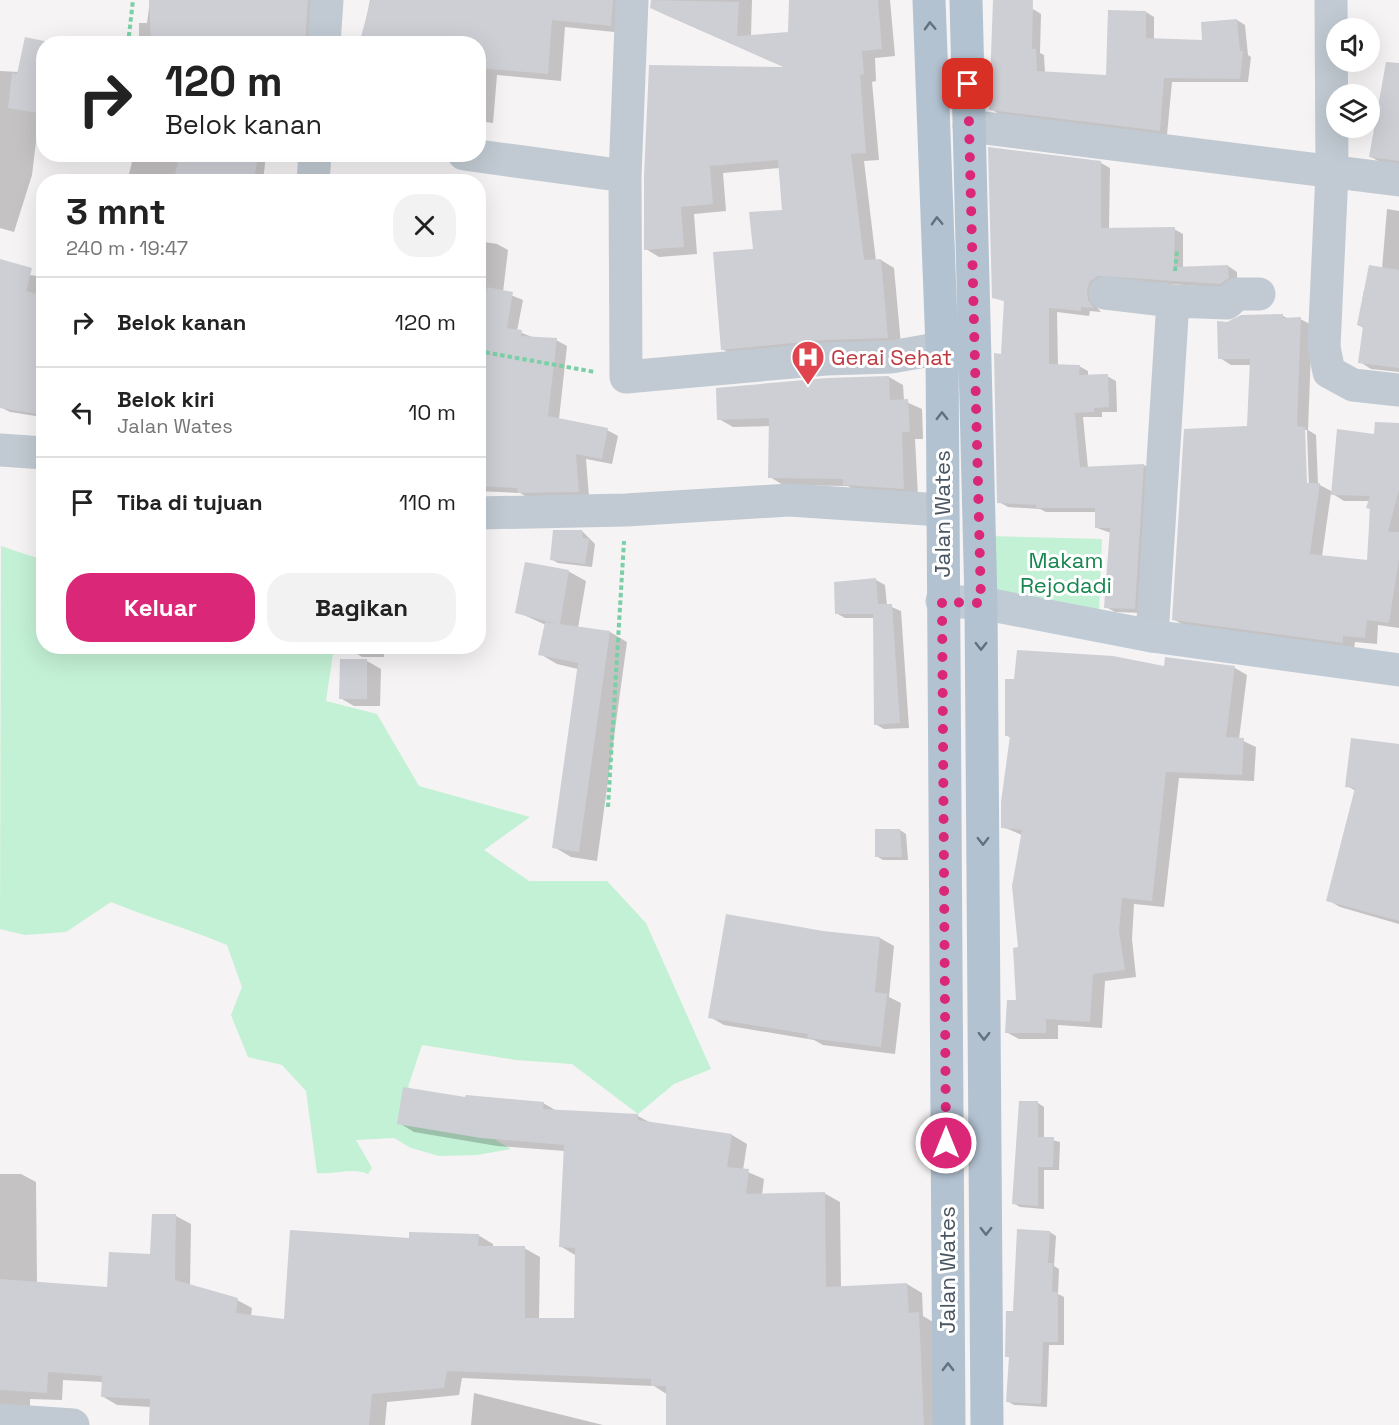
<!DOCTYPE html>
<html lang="id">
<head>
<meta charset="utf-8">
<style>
  body { margin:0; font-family:"Space Grotesk",sans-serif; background:#f2f2f2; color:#222; height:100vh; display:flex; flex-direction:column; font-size:22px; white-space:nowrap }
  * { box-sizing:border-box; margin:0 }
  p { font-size:20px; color:#767676 }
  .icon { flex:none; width:33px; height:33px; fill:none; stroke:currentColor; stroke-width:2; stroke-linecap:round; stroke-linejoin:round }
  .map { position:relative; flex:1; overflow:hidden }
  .panel { position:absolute; left:36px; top:174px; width:450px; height:480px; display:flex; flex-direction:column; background:#fff; border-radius:24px; box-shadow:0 6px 24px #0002 }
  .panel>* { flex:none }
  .hud { position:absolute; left:36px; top:36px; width:450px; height:126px; border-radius:24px; box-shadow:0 6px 24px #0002; background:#fff; color:#222; overflow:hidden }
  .tools { position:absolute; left:1326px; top:18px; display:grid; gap:12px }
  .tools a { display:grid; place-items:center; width:54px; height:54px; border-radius:50%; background:#fff; box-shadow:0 6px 24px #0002; font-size:30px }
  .pin { position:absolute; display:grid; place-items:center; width:51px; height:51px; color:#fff; margin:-26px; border-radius:12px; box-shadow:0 3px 9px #0006 }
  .me { position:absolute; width:66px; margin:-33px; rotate:0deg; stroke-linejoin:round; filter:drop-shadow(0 0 4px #0008) }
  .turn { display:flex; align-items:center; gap:21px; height:126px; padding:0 30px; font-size:27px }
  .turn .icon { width:78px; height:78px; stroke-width:2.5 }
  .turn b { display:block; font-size:42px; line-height:51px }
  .round { display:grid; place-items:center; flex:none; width:63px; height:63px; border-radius:24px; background:#f2f2f2 }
  .overview { display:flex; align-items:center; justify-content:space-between; height:102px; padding:0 30px }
  h1 { font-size:36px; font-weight:800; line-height:45px }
  .button { display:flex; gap:12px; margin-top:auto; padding:12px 30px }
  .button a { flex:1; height:69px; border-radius:24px; background:#db2777; color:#fff; font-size:24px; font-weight:800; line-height:69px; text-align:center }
  .button a+a { background:#f2f2f2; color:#222 }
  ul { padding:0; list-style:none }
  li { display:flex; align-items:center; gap:18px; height:90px; padding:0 30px; border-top:2px solid #e0e0e0 }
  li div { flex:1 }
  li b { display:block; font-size:22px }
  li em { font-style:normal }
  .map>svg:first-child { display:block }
  .green { fill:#c3f1d5 }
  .shadow { fill:#0003; fill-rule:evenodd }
  .building { fill:#cdcfd5 }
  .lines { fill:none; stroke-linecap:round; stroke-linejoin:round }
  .path { stroke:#7ad0a6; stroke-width:4; stroke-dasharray:4.5 3; stroke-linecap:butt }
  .street { stroke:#c1cad2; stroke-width:33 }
  .secondary { stroke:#c1cbd6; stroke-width:33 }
  .primary { stroke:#b3c2d1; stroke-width:33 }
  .oneway { stroke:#64717d }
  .route { stroke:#db2777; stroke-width:10; stroke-dasharray:0 18 }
  .labels { text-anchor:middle; stroke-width:6; stroke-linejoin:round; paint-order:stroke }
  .health-label { font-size:22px; fill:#be3a42; stroke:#fff; text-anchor:start }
  .street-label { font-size:22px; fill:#4a5661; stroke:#fff }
  .park-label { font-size:22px; fill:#17864f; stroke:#fff }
</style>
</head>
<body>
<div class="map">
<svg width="1399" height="1425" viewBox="0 0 1399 1425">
  <rect width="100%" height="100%" fill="#f5f3f3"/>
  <path class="green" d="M989,536L1102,539L1099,615L991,594Z
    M1,546L43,560L44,646H253L279,650L284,647H334L326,701L377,714L419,786L530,817L484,850L529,881H607L646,923L711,1069L674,1084L638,1114L572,1064L516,1060L422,1045L408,1087L511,1149L477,1155L439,1156L411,1148L394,1138L356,1140L372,1168L368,1174C353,1167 333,1175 317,1173L306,1091L282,1065L248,1057L231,1015L242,987L227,945C189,929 150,918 111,902L66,932L25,935L0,929Z"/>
  <path class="shadow" d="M150,0H318L313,44H139V23H147Z
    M370,0H629L624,33L565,27L561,81L497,75L493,123L478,121V44H361Z
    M651,0H752L751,36L789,33L790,0H890L895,56L875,58L876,81L872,82L879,160L864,161L876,261L881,260L894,268L901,345L736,356L722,349L754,251L784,211L780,168L723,173L726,211L694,214L697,254L659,257L646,249L645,176L786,68L666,15L652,8Z
    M1033,9L1041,14L1040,53L1044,55L1045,73L1107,76L1110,11L1146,12L1154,17V40L1204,42L1237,20L1245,25L1248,55L1251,57L1248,82H1172L1167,135L999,114L991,109Z
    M26,38L51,44H44V118L39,117L32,175L14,232L0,228V71L19,72Z
    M1399,66V165L1382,163L1371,157Z
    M134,154H266L263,182H127Z
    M1101,163L1110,168L1109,229H1174L1183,234V268L1228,266L1237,272V283L1230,288L1108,280L1096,306L1101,312L1090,311L1089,316L1057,312L1058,366H1079L1088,371V377L1107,376L1116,381L1117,412H1102V417H1083L1088,468L1144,465L1153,470L1144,613L1115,612L1106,607L1111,533L1097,528L1096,512H1046L1040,509L1008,507L999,502L1006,302L994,297Z
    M1387,209L1399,211V372L1371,369L1360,362L1364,328L1358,325L1364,290H1367L1382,269Z
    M478,241L497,244L508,250L503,292L523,300L517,331L532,337L556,340L567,346L559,419L607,430L618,436L612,464L586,459L589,497L530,499L520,493L478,491V352L486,305L478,304Z
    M0,271L44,277V302L0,293Z
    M1283,316L1289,319H1300L1312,325L1308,430L1316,435L1318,484L1333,492L1376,436L1399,425V628L1378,625L1377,644L1355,642L1354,649L1185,626L1173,619L1248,427L1251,365H1231L1220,358ZM1304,430H1307L1309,490H1306ZM1331,493L1344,501H1370L1369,561L1322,556Z
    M0,326L44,343V433L39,431L42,417L10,412L2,408Z
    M889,377L903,385L904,401L922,409L923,439H915L918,496L858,492L848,486L783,485L770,477L771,426L733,427L719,419Z
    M582,531L595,544L592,567L558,563L551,559Z
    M568,571L586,581L578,628L610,632L627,642L597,861L571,857L554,847L578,669L557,664L540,654L546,625L517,612Z
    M876,580L885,585L887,605L901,611L909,728L884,729L875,724L874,618H845L836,613Z
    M351,646H384V657H362L351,650Z
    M367,661L381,669L380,706H354L340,698Z
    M1165,668H1235L1247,675L1239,739L1256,747L1254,781L1179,778L1164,907L1134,904L1132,939L1136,977L1105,981L1102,1028L1058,1025V1039H1019L1006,1032L1018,1001L1022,835L1003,827L1011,738L1006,735Z
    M1399,745V924L1340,907L1328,900L1356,791L1347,786Z
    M900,830L906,834L908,860H883L876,856Z
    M822,932L880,938L894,946L889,997L901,1003L895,1054L823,1045L814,1040L724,1025L710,1017Z
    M467,1099L543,1103L557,1111L638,1116L651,1123L732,1135L747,1144L743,1170L764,1179L762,1195L824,1193L840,1202L841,1288L907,1284L922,1293L923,1316L933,1322L939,1425H668V1395L654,1386L462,1378L459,1395L387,1402L385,1425H152L151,1407L117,1405L102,1396L103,1382L63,1380L62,1400L30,1399V1410L0,1415V1174H21L36,1182L37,1284L108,1289L151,1255L176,1216L191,1224L190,1286L237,1300L252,1308L251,1316L285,1320L410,1240L478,1235L493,1244V1247L524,1248L540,1257L539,1320H575V1255L560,1246L565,1151L497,1146L414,1132L399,1123Z
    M1038,1103L1044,1107V1138L1060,1142L1059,1170H1044V1209L1020,1207L1013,1203Z
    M1050,1232L1056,1236L1054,1266L1059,1269L1058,1294L1064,1297V1345H1049L1047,1407L1014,1405L1007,1401L1010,1358L1007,1356L1014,1313Z
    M474,1393L603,1425H471Z"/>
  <path class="building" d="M149,0H308L305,44H151Z
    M371,0H613L611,26L552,20L548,74L478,68V44H359Z
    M651,0L739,2L737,36L788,32L789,0H878L882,49L862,51L864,74L860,75L866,153L851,154L864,260L881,259L888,338L824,340L721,350L713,252L753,249L749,212L782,210L778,160L710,166L713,204L681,207L684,247L644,250V176L649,65L784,67L650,8Z
    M993,0H1033L1032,49H1036L1037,71L1106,75L1108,10L1146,11V38L1202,40L1201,22L1237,19L1240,51H1243L1240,79L1164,78L1160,131L989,110Z
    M25,37L49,42L44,44V77L38,113L8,108L12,73L17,74Z
    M1386,62L1399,63V161L1369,157Z
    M988,147L1101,161V228L1175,227L1174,267L1228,265L1229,278L1220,284L1098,276L1090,281L1087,290L1088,300L1094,308L1081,307V311L1049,308V364L1080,365L1079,375L1108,374L1109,407L1094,408V412L1075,413L1080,467L1144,464L1135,609L1104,608L1110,528H1095V508H1036V505L997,503L994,353L1001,354L1004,301L992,298Z
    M180,154H258L254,182H173Z
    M0,259L32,268L26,291L44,296V415L0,408Z
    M1369,265L1399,270V368L1358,363L1363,326L1357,325Z
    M487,287L513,292L507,328L522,330L521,336L557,338L548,416L608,428L602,459L576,454L579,492L518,493L517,488L478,486V350Z
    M1283,314V318L1301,317L1297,426L1305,427L1307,483H1320L1310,554L1367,560L1370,509L1366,508L1370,496L1331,495L1337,429L1374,434L1375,422L1399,423V490L1388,532H1399V558L1389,623L1367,620L1365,638L1343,636V643L1172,620L1184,429L1247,426L1250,359H1218L1217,321L1227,322L1241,315Z
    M889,376L890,400L908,399L910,432H902L904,489L843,485V479L768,478L769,418L717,420L716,388L827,378Z
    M553,530H582L583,538L589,539L585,564L550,560Z
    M525,562L569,570L560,624L610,631L579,852L552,848L578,663L538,655L545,622L557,624L515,613Z
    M876,578L878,604H892L900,723L874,725L873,614H835L834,582Z
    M1017,650L1113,656L1164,666L1165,657L1235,666L1226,737L1244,738L1242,775L1166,772L1152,901L1122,898L1119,931L1125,970L1093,974L1090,1022L1046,1019V1033H1005L1007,1000H1016L1013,948L1018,947L1012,886L1022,830L1001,828V802L1010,736H1005V679H1014Z
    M340,659H367V699H339Z
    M1351,738L1399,744V921L1326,901L1355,788L1345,787Z
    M875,829H900L902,857H875Z
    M726,914L823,931L880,937L875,992L887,994L881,1047L807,1038L808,1034L708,1018Z
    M403,1087L465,1097L466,1095L544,1102L543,1109L638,1114V1120L732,1134L727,1167L749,1169L746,1194L825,1192L826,1287L907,1283L909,1313L919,1312L924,1425H666V1386H651V1379L447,1371L444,1388L372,1394L369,1425H149L150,1399L101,1397L102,1376L48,1372L47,1393L0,1390V1279L107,1287L109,1252L150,1254L152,1214H176L175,1280L238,1298L236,1313L284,1319L290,1230L409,1238V1232L479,1234L478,1246H525V1318H574L575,1248L559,1247L564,1145L481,1138L397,1124Z
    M1019,1101H1038V1137H1054L1053,1167H1038V1206L1012,1204Z
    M1017,1229L1050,1231L1048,1263H1053L1052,1292H1058V1342H1043L1041,1404L1006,1402L1009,1357H1005L1006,1311H1013Z"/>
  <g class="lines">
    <path class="path" d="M128,44L133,0
      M104,157L105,154
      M1175,271L1177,251
      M478,351L595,372
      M608,807L624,541"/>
    <path class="street" d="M632,0L625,176L626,377L826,359L891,357L942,348
      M1331,0L1332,173L1324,347L1329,372L1353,385L1399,390
      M324,44L327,0
      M969,126L1399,180
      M464,154L625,176
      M313,182L315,154
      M1105,293L1173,301L1227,303L1237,294H1259
      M0,450L44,453
      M478,513L626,510L789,500L941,510
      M1152,636L1173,301
      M0,1420L73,1425"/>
    <path class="secondary" d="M942,601L981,603L1152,636L1399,670"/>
    <path class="primary" d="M929,0L942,348L949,1425
      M966,0L981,603L987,1425"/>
  </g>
  <defs><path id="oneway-chevron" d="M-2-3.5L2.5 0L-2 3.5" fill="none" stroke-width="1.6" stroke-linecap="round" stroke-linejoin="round" transform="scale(1.5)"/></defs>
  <g class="oneway">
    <use href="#oneway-chevron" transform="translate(930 26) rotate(-92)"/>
    <use href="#oneway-chevron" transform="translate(937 221) rotate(-92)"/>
    <use href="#oneway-chevron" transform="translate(942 416) rotate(-90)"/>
    <use href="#oneway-chevron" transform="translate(981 646) rotate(90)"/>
    <use href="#oneway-chevron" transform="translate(983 841) rotate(90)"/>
    <use href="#oneway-chevron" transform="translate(984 1036) rotate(90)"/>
    <use href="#oneway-chevron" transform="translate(986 1231) rotate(90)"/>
    <use href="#oneway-chevron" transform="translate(948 1367) rotate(-90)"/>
  </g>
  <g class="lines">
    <path class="route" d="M946,1143L942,602L981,603L968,84"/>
  </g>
  <defs>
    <g id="hospital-pin" transform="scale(1.725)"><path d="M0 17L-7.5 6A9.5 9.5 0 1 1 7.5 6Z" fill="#e0444e" stroke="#fff"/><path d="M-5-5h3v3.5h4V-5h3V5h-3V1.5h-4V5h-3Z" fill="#fff"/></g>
  </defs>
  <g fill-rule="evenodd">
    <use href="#hospital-pin" x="808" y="357"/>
  </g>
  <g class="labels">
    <g class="health-label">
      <text x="831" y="365">Gerai Sehat</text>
    </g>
    <g class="street-label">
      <text transform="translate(942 514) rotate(-90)" y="8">Jalan Wates</text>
      <text transform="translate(947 1270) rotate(-90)" y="8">Jalan Wates</text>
    </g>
    <g class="park-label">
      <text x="1066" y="568">Makam<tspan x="1066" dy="25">Rejodadi</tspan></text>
    </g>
  </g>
</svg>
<div class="tools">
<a><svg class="icon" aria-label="sound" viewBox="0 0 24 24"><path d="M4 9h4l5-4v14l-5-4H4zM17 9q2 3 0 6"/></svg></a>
<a><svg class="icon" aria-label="layers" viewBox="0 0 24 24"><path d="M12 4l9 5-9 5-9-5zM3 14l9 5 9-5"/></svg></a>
</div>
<div class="pin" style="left:968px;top:84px;background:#d93025"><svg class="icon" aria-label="arrive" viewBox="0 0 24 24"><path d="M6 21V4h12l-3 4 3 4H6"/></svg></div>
<svg class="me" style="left:946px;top:1143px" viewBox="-20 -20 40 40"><circle r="17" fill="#db2777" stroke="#fff" stroke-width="3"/><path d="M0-11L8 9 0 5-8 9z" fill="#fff"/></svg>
<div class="hud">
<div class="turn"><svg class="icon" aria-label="right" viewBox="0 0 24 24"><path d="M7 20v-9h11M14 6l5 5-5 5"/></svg><div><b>120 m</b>Belok kanan</div></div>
</div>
<section class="panel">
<div class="overview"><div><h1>3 mnt</h1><p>240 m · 19:47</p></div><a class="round"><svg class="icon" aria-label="close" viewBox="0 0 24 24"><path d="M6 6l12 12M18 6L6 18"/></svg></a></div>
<ul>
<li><svg class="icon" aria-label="right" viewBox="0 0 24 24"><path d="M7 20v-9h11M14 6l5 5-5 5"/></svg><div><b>Belok kanan</b></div><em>120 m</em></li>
<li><svg class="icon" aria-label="left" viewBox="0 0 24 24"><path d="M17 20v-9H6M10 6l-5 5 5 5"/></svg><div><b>Belok kiri</b><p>Jalan Wates</p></div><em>10 m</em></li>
<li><svg class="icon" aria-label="arrive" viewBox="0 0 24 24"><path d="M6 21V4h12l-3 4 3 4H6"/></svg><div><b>Tiba di tujuan</b></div><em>110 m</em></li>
</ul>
<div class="button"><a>Keluar</a><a>Bagikan</a></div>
</section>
</div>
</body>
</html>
